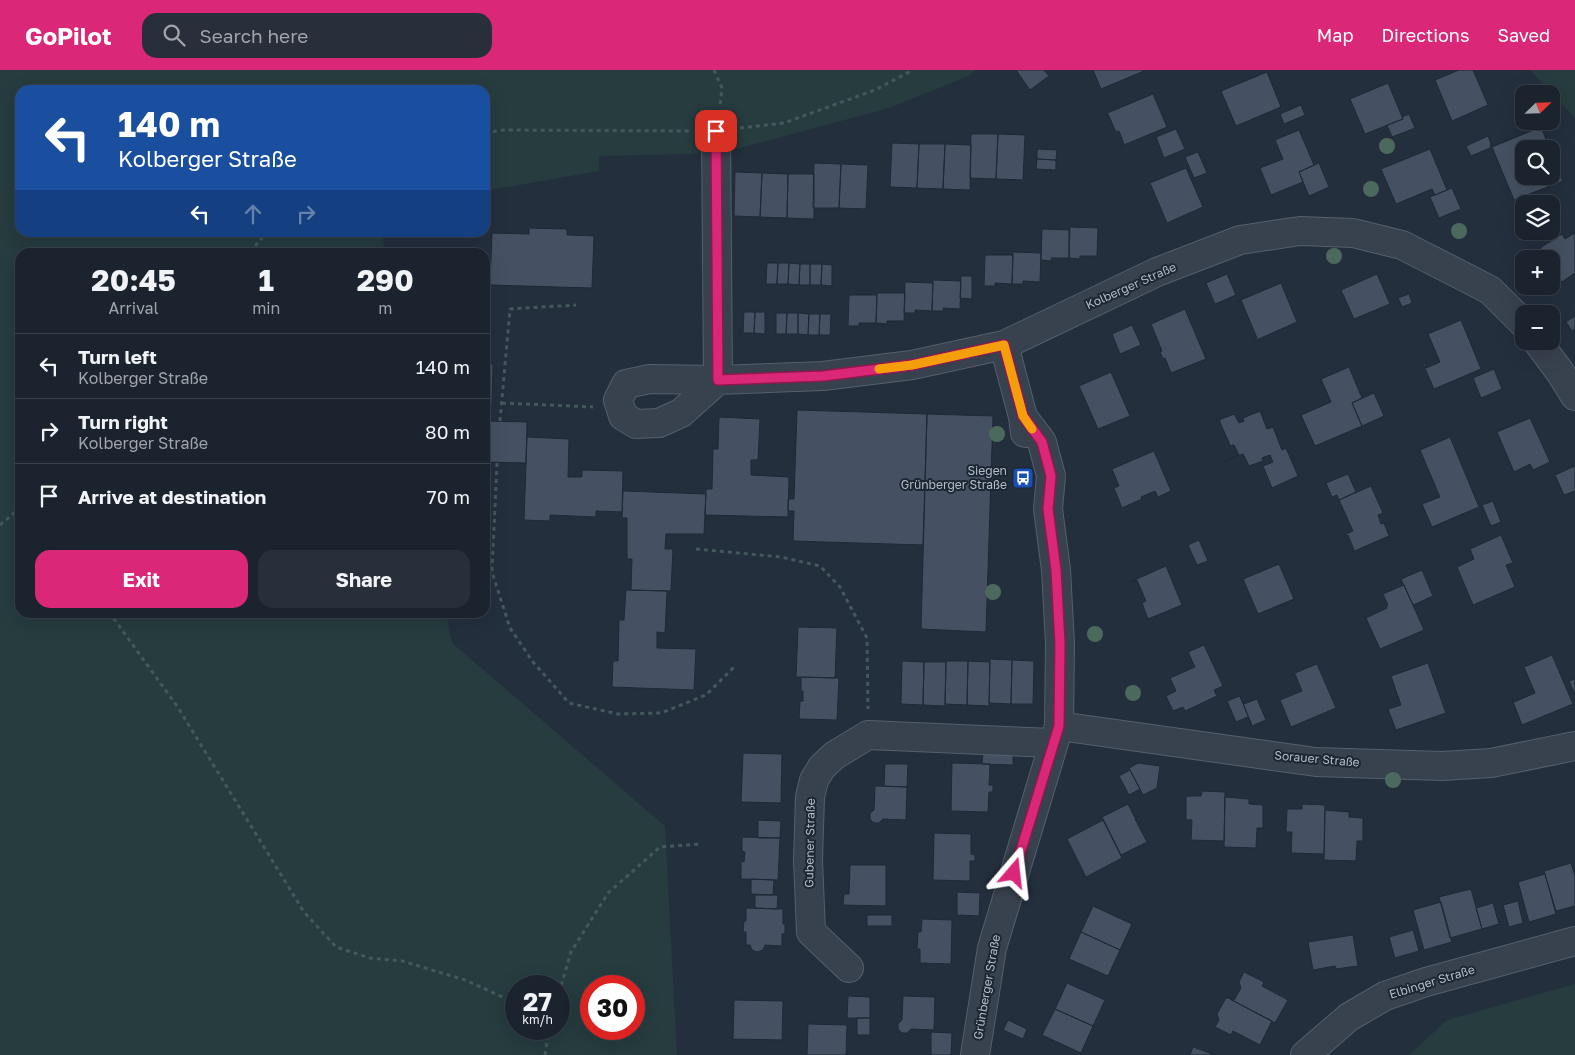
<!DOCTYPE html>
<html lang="en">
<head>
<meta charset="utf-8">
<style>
  body { margin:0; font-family:"Golos Text",sans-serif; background:#282f3a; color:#f1f3f6; height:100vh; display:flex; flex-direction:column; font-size:19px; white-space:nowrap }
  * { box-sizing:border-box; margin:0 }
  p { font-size:16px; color:#a0a4aa }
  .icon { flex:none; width:28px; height:28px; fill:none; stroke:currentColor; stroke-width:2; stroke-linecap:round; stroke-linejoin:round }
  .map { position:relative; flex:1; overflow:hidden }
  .panel { position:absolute; left:15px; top:178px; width:475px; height:370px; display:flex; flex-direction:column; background:#1b232e; border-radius:15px; box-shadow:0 5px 20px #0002,0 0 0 1px #39404a }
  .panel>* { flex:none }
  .banner { position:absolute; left:15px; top:15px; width:475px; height:152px; border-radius:15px; box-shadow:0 5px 20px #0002,0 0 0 1px #39404a; background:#1a4fa0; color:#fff; overflow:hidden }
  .needle { width:32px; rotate:67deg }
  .buttons { position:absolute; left:1515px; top:15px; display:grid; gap:10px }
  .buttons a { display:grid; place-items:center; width:45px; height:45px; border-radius:10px; background:#1b232e; box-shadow:0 5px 20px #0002,0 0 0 1px #39404a; font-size:25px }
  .speed { position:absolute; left:505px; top:905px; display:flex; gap:10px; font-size:25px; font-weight:700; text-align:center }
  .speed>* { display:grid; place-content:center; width:65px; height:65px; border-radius:50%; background:#1b232e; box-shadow:0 5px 20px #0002,0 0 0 1px #39404a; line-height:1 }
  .speed small { font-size:12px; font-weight:400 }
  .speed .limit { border:8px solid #d22; background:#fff; color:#111 }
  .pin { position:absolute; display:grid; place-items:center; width:42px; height:42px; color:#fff; margin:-21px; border-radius:10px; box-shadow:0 2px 8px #0006 }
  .me { position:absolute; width:55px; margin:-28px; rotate:17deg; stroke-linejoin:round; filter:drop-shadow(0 0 4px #0008) }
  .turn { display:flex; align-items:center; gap:18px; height:105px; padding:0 20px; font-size:22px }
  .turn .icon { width:65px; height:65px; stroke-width:2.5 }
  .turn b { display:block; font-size:35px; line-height:42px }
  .lanes { display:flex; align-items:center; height:48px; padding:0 20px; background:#0003; justify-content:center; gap:25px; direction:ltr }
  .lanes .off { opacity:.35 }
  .eta { display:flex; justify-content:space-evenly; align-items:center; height:85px; text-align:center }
  .eta b { font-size:30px; font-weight:700; line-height:35px }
  .primary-button { display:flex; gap:10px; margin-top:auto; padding:10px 20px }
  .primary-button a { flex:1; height:58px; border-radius:15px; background:#db2777; color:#fff; font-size:20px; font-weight:700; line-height:58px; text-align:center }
  .primary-button a+a { background:#282f3a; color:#f1f3f6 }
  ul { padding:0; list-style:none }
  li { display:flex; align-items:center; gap:15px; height:65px; padding:0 20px; border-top:1px solid #39404a }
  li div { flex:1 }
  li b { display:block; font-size:19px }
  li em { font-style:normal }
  header { display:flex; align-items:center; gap:30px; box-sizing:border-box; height:70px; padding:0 25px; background:#db2777; color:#fff }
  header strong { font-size:24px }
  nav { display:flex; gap:28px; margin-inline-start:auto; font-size:18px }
  .search { width:350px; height:45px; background:#282f3a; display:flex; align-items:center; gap:12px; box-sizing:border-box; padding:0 18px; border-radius:15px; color:#a0a4aa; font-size:19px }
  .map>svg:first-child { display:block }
  .green { fill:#263c3f; fill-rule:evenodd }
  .building { fill:#455162; stroke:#1f2835 }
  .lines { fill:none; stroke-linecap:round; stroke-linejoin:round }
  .minor-casing { stroke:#565f6c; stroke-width:30 }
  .path { stroke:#44595c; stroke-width:3; stroke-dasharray:4 4; stroke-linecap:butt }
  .minor { stroke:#38414e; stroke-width:28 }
  .tree { fill:#4b6a5d }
  .route-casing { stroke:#8e194d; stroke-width:12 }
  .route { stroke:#db2777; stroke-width:9 }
  .slow { stroke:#f59e0b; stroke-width:9 }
  .labels { text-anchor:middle; stroke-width:4; stroke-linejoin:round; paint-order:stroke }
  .street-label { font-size:12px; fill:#b4bcc9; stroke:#1d2633 }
  .poi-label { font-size:12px; fill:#b4bcc9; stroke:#1d2633; text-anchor:end }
</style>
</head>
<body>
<header>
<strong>GoPilot</strong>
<div class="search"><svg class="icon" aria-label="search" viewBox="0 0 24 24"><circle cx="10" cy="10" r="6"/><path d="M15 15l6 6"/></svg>Search here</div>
<nav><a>Map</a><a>Directions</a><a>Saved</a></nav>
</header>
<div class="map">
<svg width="1575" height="985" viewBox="0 0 1575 985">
  <rect width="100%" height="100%" fill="#242f3e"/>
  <path class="green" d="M0,0H975L969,6L889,38L729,81L690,84L599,86V101L485,121V20H20V162L382,163L385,182H20V542L446,543L452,573L665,756L677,985H0ZM516,916H559V959H516ZM591,916H634V959H591Z
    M1530,0H1575V48Z
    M1575,914V985H1409L1447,950Z"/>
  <path class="building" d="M1016,0H1044L1049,6L1030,20Z
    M1093,0H1144V1L1101,19Z
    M1459,0H1473L1488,35L1452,51L1435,10Z
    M1267,2L1281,37L1236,56L1221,21Z
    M1388,13L1403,49L1365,64L1350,29Z
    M1153,24L1167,57L1119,77L1124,74L1119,61L1116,62L1108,44H1105Z
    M1301,35L1305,45L1284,54L1280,44Z
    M1409,44L1415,58L1392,67L1387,55L1403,49L1402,47Z
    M1541,57L1550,79H1524V106H1551V82L1563,111L1514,130L1492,77Z
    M1176,59L1185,79L1164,88L1156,67Z
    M1299,60L1314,95L1299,102L1303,112L1271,125L1260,98L1283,89L1275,70Z
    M971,64H998L996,109L970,108Z
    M998,64L1025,65L1023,110L996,109Z
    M1488,66L1491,74L1490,78L1471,86L1466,76Z
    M892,73L919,74L917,118L890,117Z
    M919,74H945L943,119L917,118Z
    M945,74L971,75L970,120L943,119Z
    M1037,79L1057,80L1056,90L1037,89Z
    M1430,79L1447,120L1435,125L1432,119L1396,134L1381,99Z
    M1198,82L1207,103L1194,108L1185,87Z
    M1037,89L1056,90V100L1036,99Z
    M814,93L841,94L839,138H813Z
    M1319,93L1329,117L1309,126L1299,102Z
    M841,94L868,95L866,139L839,138Z
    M1186,98L1203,137L1167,153L1150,113Z
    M735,102L762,103L760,147L734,146Z
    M762,103L788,104L787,148L760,147Z
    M788,104H814V149L787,148Z
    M1452,118L1461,139L1439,148L1430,127Z
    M1070,157L1098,158L1097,186H1080V189L1069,188Z
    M529,158L567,159V165L594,166L592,218L490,215L492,163L529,164Z
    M1042,159L1069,160V188H1051L1052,191L1041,190Z
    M1575,163V203L1562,212L1551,196V189H1547L1540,178L1562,164L1565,169Z
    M1013,182L1041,183L1040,212L1023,211V214H1012Z
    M985,185H1013L1012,214L995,213V216H984Z
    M767,193H778L777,214H766Z
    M778,193H789L788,214H777Z
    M789,193L800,194L799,215L788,214Z
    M800,194H810V215H799Z
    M810,194H822L821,215H810Z
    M822,194L832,195V216L821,215Z
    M1227,204L1236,225L1215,234L1206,213Z
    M1377,204L1390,234L1354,249L1341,220Z
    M485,206H490L488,294H485Z
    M961,206H972V229L960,228Z
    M933,210L961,211L960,239L943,238V241H932Z
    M905,212L933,213L932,241L915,240V243H904Z
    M1281,213L1297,252L1252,272L1257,268L1241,230L1236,232Z
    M877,223H905L904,251H887V254L876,253Z
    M1409,224L1412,233L1402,237L1398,228Z
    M849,225H877L876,253H859V256H848Z
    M1185,239L1206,289L1171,303L1165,288L1163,289L1160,282L1162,281L1151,254Z
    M744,242H755L754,263H743Z
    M755,242H765V264L754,263Z
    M776,243H787L786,264H776Z
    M787,243H798V264H786Z
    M798,243L809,244L808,265L798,264Z
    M809,244H820L819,265H808Z
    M820,244H831L830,265H819Z
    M1575,246V259L1572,261L1566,252Z
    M1461,250L1481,299L1434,319L1423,294L1427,292L1425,294L1426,298L1440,292L1428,264Z
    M1132,255L1141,275L1120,284L1112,264Z
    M485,294H493L492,336H485Z
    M1349,297L1362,328L1352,333L1362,356L1315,376L1301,345L1331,332L1321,309Z
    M1494,299L1502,319L1481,328L1473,308Z
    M1111,302L1130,346L1098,359L1079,316Z
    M1374,323L1384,346L1362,356L1352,333Z
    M797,340L927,344L923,475L793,471L794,441H788V429H794Z
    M1260,341L1267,359L1273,357L1282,380L1286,378L1298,406L1272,418L1263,396L1273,392L1270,385L1262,388L1263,391L1249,396L1243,384L1224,391L1239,385L1234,375L1229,376L1230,375L1219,350L1234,344L1239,353L1244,351L1243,348Z
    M927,344L993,346L986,562L921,559Z
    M719,347L760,349L758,390H751V405L789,407L788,447L705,445L706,419H712L713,379H718Z
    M1530,348L1550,392L1533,400L1530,394L1514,402L1497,362Z
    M485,351L527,352L526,393L485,392Z
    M527,367L569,369L568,407H582V400L623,401L622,442L596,441V447L550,445V451L524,450Z
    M1450,367L1479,437L1432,457L1422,434L1440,427L1420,380Z
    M1154,381L1171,421L1158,427L1155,421L1141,427L1142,429L1122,438L1114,418L1119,416L1112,399Z
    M1575,396V421L1564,425L1555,405Z
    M1348,404L1356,422L1339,430L1337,425L1332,427L1326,413Z
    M1371,416L1383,443L1378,445L1381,454L1384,453L1389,466L1352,482L1354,480L1348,465L1345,466L1344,465L1353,461L1339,430Z
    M623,421L706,424L704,464H666L665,479H673L671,521L631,520L632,489H627V448H622Z
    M1493,431L1501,452L1491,456L1482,435Z
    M1501,465L1513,493L1506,495L1515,517L1473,535L1457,497L1474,489L1470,479Z
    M1199,470L1208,491L1197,495L1188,475Z
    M1279,494L1294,529L1258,544L1243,509Z
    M1166,496L1182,535L1148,549L1142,533L1146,531L1137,510L1130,512Z
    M1422,500L1433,526L1413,535L1401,509Z
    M1404,515L1424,560L1380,579L1366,548L1387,538L1386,536L1388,535L1383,524Z
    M626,520L667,521L665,563L657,562V578L696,579L694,620L612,617L613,591H618L619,550H624Z
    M798,557L837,558L835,608L796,607Z
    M1204,575L1223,616L1214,620L1217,626L1185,641L1183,637L1173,641L1166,626L1176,621L1170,608L1195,597L1188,582Z
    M1552,585L1573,634L1522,655L1512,629L1514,632L1535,623L1524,597Z
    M990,589L1012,590L1011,634L989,633Z
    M1012,590L1034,591L1033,634H1011Z
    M902,591L924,592L923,635L901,634Z
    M946,591H968L967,635L945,634Z
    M968,591L990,592L989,636L967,635Z
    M924,592H946L945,636L923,635Z
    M1428,593L1446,643L1396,660L1388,639L1401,635L1391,606Z
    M1317,594L1336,638L1291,657L1280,630L1302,621L1295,604L1290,605Z
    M801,607L839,608L837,650L799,649L800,631H803V621H801Z
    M1575,609V625L1569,611Z
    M1240,626L1244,634L1257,629L1266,650L1252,656Z
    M1240,626L1252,656L1248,647L1236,652L1227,631Z
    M743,683L782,684L781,733L741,732Z
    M983,683L1013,684V695L982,694Z
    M952,693L990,694L989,715H993V722H989L988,742L951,741Z
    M1138,693L1160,696L1157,718L1143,725L1129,698Z
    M885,694H908L907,717L884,716Z
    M1130,700L1140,719L1129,725L1119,706Z
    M875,716L907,717L906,750L883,749L879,753H874L870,749V743L874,740Z
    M1202,721L1225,722L1224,771L1191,770L1192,750H1186V726H1201Z
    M1225,727L1249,729V734L1263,735V758H1257L1256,778L1224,777Z
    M1128,734L1135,748L1139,746L1135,749L1147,772L1121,785L1102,747Z
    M1302,734L1325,735L1324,784L1291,783L1292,762H1286L1287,739H1302Z
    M1325,740L1349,742V747L1363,748V771H1357L1356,791L1324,790Z
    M758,750L781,751L780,768H758Z
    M1103,750L1122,788L1086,807L1067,769Z
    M934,763L971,764V784L975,785V791H970V811L933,810Z
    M742,767L780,768L778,810L741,809V791L744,792L745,782L742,781Z
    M1571,793L1575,806V836L1556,841L1544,801Z
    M850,795H886V836L843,835L844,824H849Z
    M1545,804L1556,844L1529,852L1518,812Z
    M751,809L774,810L773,825L751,824Z
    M1471,819L1482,859L1450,868L1439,827Z
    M957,822L980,823L979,846L957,845Z
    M755,825H778L777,839L755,838Z
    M1518,831L1523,853L1509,857L1503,835Z
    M1441,832L1452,872L1424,880L1413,840Z
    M1493,833L1499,854L1482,859L1476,838Z
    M1093,836L1132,854L1120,880L1081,862Z
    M746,838L783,839V854H785V864H782V876L765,875L763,880L757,882L752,880L750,875H746V862H743L744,851H746Z
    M867,845H892V856H867Z
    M922,849L952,850L951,894L920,893V879H917L918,862H921Z
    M1413,860L1419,881L1395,888L1389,867Z
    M1081,862L1120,880L1108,906L1069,889Z
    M1353,865L1358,896L1336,899L1335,896L1313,900L1308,872Z
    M1244,902L1264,912L1262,916L1288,930L1275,953L1230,929V928L1234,930L1241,918L1239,912Z
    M1067,913L1105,930L1093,956L1055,939Z
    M848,926L870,927V948H847Z
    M903,926L935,927L934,960L911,959L907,963H902L898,959V954L902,950Z
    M1226,928H1230V929L1272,951L1260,975L1233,961L1231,965L1215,957L1219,950L1217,944Z
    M734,930L783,931L782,970L733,969Z
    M1055,939L1093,956L1081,983L1042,965Z
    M857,948H870V965H857Z
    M1008,950L1027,959L1023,969L1003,960Z
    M808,954L847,955L846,985H807Z
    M931,962L952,963L951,985H931Z
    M1193,977L1215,985H1190Z"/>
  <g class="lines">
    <g class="minor-casing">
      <path id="minor" d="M716,61L718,310L681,343L659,353L636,354L623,346L618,330L626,314L650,309L718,310L823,306L912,295L1004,275L1157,202L1240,170L1300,161L1353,163L1402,175L1490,220L1524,254
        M1537,271L1560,302L1575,326
        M1004,275L1023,347L1025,363
        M1059,656L1316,692L1442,696L1491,693L1575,676
        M849,898L811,862L808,790L810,727L814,710L822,697L835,685L868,665L1053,673
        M975,985L992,878L1059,656L1060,574L1056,500L1048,439L1051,406L1042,372L1023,347
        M1305,985L1349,947L1385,926L1426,912L1575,871"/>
    </g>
    <path class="path" d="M714,0L722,18L720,36
      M740,58L784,53L875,20L913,0
      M485,63L503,60L689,61
      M250,182L267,162
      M502,333L593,337
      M500,351L510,239L576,235
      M497,393L492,502L510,558L533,592L569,633L618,644L661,643L706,625L736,595
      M0,455L20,438
      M696,479L781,487L820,496L840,517L867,568L868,639
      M109,542L177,636L304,842L336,877L370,888L402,891L465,910L516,933
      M559,923L571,882L608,823L660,777L702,774
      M545,985L549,959"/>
    <use href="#minor" class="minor"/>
  </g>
  <g class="tree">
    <circle cx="1387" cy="76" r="8"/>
    <circle cx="1371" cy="119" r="8"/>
    <circle cx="1459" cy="161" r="8"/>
    <circle cx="1334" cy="186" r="8"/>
    <circle cx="997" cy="364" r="8"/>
    <circle cx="993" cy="522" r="8"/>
    <circle cx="1095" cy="564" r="8"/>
    <circle cx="1133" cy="623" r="8"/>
    <circle cx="1393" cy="710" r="8"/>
  </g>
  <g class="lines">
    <g class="route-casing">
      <path id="route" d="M716,61L718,310L823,306L912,295L1004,275L1023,346L1042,372L1051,406L1048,439L1056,500L1060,574L1059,656L1014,803"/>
    </g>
    <use href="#route" class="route"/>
    <path class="slow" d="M879,299L912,295L1004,275L1023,346L1032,359"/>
  </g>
  <defs>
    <g id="bus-square" transform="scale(1.125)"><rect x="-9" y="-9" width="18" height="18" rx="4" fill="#1a4fb4" stroke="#1d2633"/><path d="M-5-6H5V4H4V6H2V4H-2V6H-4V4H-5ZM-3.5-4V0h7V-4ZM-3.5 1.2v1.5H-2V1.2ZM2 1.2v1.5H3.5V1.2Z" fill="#fff"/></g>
  </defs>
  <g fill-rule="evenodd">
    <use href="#bus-square" x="1023" y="408"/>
  </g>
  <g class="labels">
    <g class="street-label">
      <text transform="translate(1131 216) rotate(-24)" y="4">Kolberger Straße</text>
      <text transform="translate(1317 689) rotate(5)" y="4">Sorauer Straße</text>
      <text transform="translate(810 773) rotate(-89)" y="4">Gubener Straße</text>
      <text transform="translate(1432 912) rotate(-17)" y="4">Elbinger Straße</text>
      <text transform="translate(987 917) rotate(-80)" y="4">Grünberger Straße</text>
    </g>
    <g class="poi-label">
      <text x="1007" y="405">Siegen<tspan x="1007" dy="14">Grünberger Straße</tspan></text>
    </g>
  </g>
</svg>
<div class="buttons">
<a><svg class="needle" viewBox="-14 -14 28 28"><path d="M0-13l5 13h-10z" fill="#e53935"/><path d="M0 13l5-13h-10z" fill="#a0a4aa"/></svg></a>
<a><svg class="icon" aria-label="search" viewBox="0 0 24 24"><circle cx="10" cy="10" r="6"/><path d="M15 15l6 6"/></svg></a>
<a><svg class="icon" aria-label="layers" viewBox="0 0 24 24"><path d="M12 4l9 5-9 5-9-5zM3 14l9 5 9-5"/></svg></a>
<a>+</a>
<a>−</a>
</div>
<div class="speed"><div>27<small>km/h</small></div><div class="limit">30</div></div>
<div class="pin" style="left:716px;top:61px;background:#d93025"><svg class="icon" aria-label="arrive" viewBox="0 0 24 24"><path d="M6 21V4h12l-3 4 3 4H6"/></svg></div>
<svg class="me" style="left:1014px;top:803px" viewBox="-20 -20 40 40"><path d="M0-17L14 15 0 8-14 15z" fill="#db2777" stroke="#fff" stroke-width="4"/></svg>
<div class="banner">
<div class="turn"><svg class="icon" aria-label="left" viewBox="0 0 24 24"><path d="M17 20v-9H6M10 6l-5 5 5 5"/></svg><div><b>140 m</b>Kolberger Straße</div></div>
<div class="lanes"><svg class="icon" aria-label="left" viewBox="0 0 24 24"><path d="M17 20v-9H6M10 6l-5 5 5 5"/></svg><svg class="icon off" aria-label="ahead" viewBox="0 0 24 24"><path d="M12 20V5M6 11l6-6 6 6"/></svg><svg class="icon off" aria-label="right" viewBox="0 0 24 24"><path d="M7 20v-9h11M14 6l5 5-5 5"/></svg></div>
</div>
<section class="panel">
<div class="eta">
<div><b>20:45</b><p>Arrival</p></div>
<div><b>1</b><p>min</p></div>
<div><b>290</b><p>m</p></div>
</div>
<ul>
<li><svg class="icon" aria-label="left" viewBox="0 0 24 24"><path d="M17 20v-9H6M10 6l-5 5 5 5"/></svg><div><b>Turn left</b><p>Kolberger Straße</p></div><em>140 m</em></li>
<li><svg class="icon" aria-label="right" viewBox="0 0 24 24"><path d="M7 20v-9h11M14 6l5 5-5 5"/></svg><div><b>Turn right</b><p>Kolberger Straße</p></div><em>80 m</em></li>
<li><svg class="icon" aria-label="arrive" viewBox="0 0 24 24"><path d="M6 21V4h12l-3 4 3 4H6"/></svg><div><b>Arrive at destination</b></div><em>70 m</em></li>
</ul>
<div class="primary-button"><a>Exit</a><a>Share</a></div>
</section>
</div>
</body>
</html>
